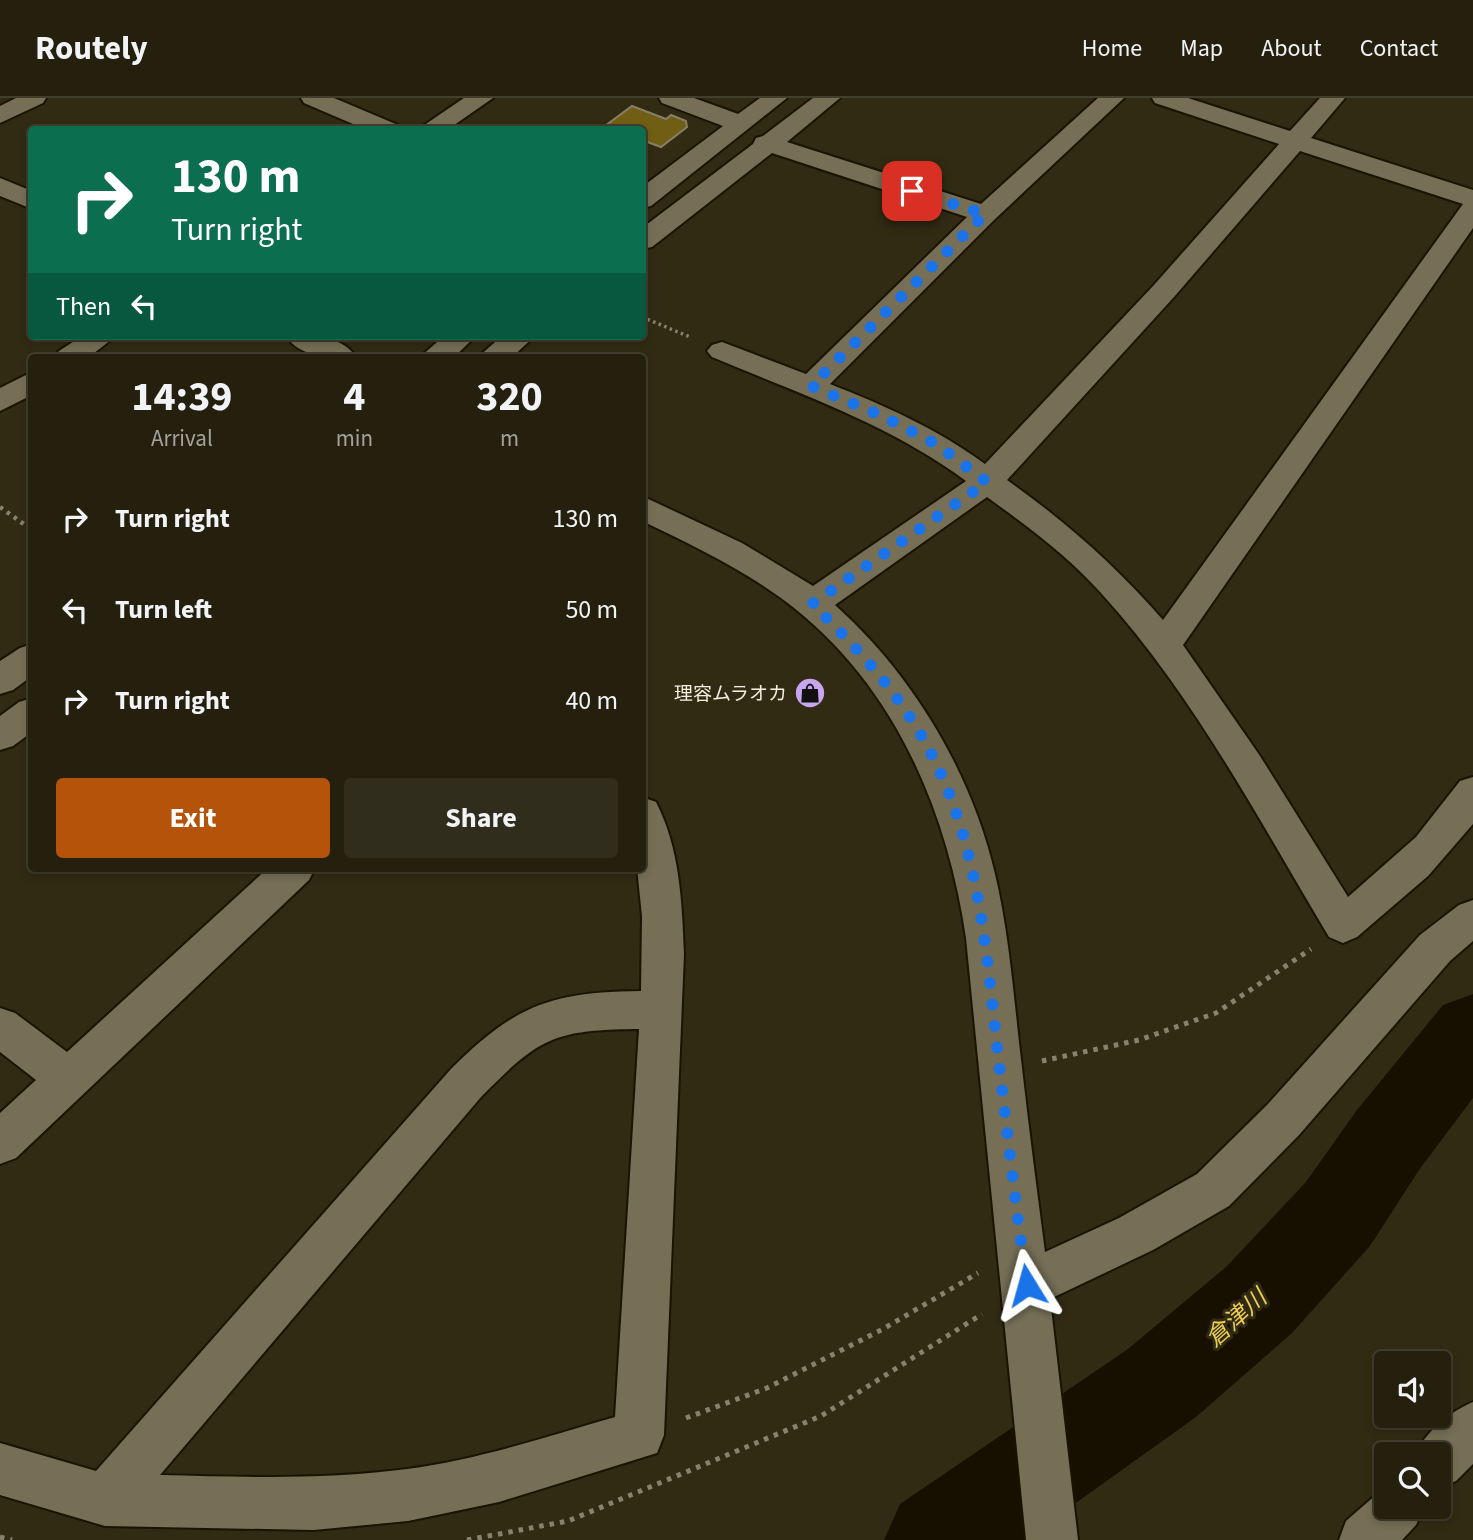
<!DOCTYPE html>
<html lang="en">
<head>
<meta charset="utf-8">
<style>
  body { margin:0; font-family:"Source Sans 3","Noto Sans JP",sans-serif; background:#312d1c; color:#f1f3f6; height:100vh; display:flex; flex-direction:column; font-size:26px; white-space:nowrap }
  * { box-sizing:border-box; margin:0 }
  p { font-size:23px; color:#a3a39e }
  .icon { flex:none; width:38px; height:38px; fill:none; stroke:currentColor; stroke-width:2; stroke-linecap:round; stroke-linejoin:round }
  .map { position:relative; flex:1; overflow:hidden }
  .side { position:absolute; left:28px; top:256px; width:618px; height:518px; display:flex; flex-direction:column; background:#25200e; border-radius:7px; box-shadow:0 4px 10px #0003,0 0 0 2px #423e2e }
  .side>* { flex:none }
  .top-card { position:absolute; left:28px; top:28px; width:618px; height:214px; border-radius:7px; box-shadow:0 4px 10px #0003,0 0 0 2px #423e2e; background:#0b6e4f; color:#fff; overflow:hidden }
  .buttons { position:absolute; left:1374px; top:1253px; display:grid; gap:14px }
  .buttons a { display:grid; place-items:center; width:77px; height:77px; border-radius:7px; background:#25200e; box-shadow:0 4px 10px #0003,0 0 0 2px #423e2e; font-size:35px }
  .pin { position:absolute; display:grid; place-items:center; width:60px; height:60px; color:#fff; margin:-30px; border-radius:14px; box-shadow:0 4px 10px #0006 }
  .me { position:absolute; width:77px; margin:-38px; rotate:352deg; stroke-linejoin:round; filter:drop-shadow(0 0 5px #0008) }
  .turn { display:flex; align-items:center; gap:24px; height:147px; padding:0 28px; font-size:32px }
  .turn .icon { width:91px; height:91px; stroke-width:2.5 }
  .turn b { display:block; font-size:49px; line-height:60px }
  .then { display:flex; align-items:center; height:66px; padding:0 28px; background:#0003; gap:14px; font-size:26px }
  .eta { display:flex; justify-content:space-evenly; align-items:center; height:119px; text-align:center }
  .eta b { font-size:42px; font-weight:700; line-height:49px }
  .cta { display:flex; gap:14px; margin-top:auto; padding:14px 28px }
  .cta a { flex:1; height:80px; border-radius:7px; background:#b45309; color:#fff; font-size:28px; font-weight:700; line-height:80px; text-align:center }
  .cta a+a { background:#312d1c; color:#f1f3f6 }
  ul { padding:0; list-style:none }
  li { display:flex; align-items:center; gap:21px; height:91px; padding:0 28px }
  li div { flex:1 }
  li b { display:block; font-size:26px }
  li em { font-style:normal }
  header { display:flex; align-items:center; gap:42px; box-sizing:border-box; height:98px; padding:0 35px; background:#25200e; border-bottom:2px solid #423e2e }
  header strong { font-size:33px }
  nav { display:flex; gap:38px; margin-inline-start:auto; font-size:24px }
  .map>svg:first-child { display:block }
  .lines { fill:none; stroke-linecap:round; stroke-linejoin:round }
  .river { fill:#171000; fill-rule:evenodd }
  .building { fill:#705e14; stroke:#867f65; stroke-width:2 }
  .minor-casing { stroke:#191300; stroke-width:4 }
  .path-far2 { stroke:#86826e; stroke-width:3.5; stroke-dasharray:2.5 3.5; stroke-linecap:butt }
  .path-far1 { stroke:#86826e; stroke-width:4.5; stroke-dasharray:3.5 5; stroke-linecap:butt }
  .path { stroke:#86826e; stroke-width:5; stroke-dasharray:4.5 6; stroke-linecap:butt }
  .minor { fill:#766f56; fill-rule:evenodd }
  .route { stroke:#1a73e8; stroke-width:12; stroke-dasharray:0 21.6 }
  .labels { text-anchor:middle; stroke-width:6; stroke-linejoin:round; paint-order:stroke }
  .poi-label { font-size:19px; fill:#f2efe0; stroke:#312b13; text-anchor:end }
  .near-water-label { font-size:24px; font-style:italic; fill:#edce52; stroke:#312b13 }
</style>
</head>
<body>
<header>
<strong>Routely</strong>
<nav><a>Home</a><a>Map</a><a>About</a><a>Contact</a></nav>
</header>
<div class="map">
<svg width="1473" height="1442" viewBox="0 0 1473 1442">
  <rect width="100%" height="100%" fill="#312b13"/>
  <g class="lines">
    <path class="river" d="M1473,896V1000L1419,1072L1370,1148L1292,1235L1196,1319L1024,1442H884L900,1406L1128,1251L1226,1169L1306,1084L1357,1012L1443,907Z"/>
  </g>
  <path class="building" d="M632,8L666,21L671,17L686,23L687,29L661,49L642,42V32H615L605,28Z"/>
  <g class="lines">
    <g class="minor-casing">
      <path id="minor" d="M16,0H46L43,5L0,25V8Z
        M301,0H334L398,27L401,32H367L304,5Z
        M464,0H493L447,32H417Z
        M659,0H694L738,16L760,0H787L651,108L642,110V89L723,28L662,5Z
        M813,0H840L787,44L981,106L1098,0H1124L994,122L830,286C886,308 937,331 985,366L1154,187L1279,46L1155,5L1152,0H1188L1290,33L1320,0H1345L1311,40L1473,92V130L1183,547L1260,658L1348,799L1416,739L1460,683L1473,679V726L1428,778L1357,839L1343,845L1329,839C1259,722 1193,596 1101,495C1068,458 1027,428 987,399L835,507C913,577 971,674 995,776C1010,840 1014,905 1022,970C1029,1032 1037,1093 1045,1154L1119,1120L1197,1076L1267,1007L1420,837L1459,807L1473,802V843L1450,863L1299,1037L1229,1108L1153,1152L1050,1201L1078,1442H1026L966,840C947,709 891,580 781,500C738,469 690,446 642,423V398L742,445L813,488L966,383C889,326 800,296 712,259L707,253L712,247L722,244L806,276L967,119L772,55L652,149L642,151V130L753,46L756,40L763,38ZM1300,53L1463,106L1163,522C1116,468 1065,423 1007,382L1174,199Z
        M0,80L32,93V111L0,98Z
        M82,238H116L89,259H54L59,253Z
        M286,238C310,238 341,236 356,259C331,259 301,261 286,238Z
        M444,238H476L454,259H420Z
        M502,238H535L512,259H478Z
        M32,274V297L0,313V290Z
        M32,546V578L13,592L0,596V563L20,550Z
        M32,600V634L13,648L0,652V618L19,604Z
        M642,699L656,704C680,751 682,804 684,856L664,1337L657,1355L499,1404L408,1423L314,1432L105,1428L0,1397V1345L96,1373L451,971C515,907 551,894 641,893L642,818L637,770H642ZM639,931L615,1319C546,1339 477,1362 407,1371C325,1382 243,1379 160,1377L481,999C540,939 554,932 639,931Z
        M268,770H315L309,782L16,1060L0,1066V1015L36,982L0,954V910L15,915L67,954Z
        M1473,1304V1366L1456,1383L1438,1390V1356H1416C1425,1334 1451,1313 1473,1304Z
        M1386,1388V1409H1424L1416,1427L1402,1442H1339L1346,1423Z"/>
    </g>
    <path class="path-far2" d="M642,219L690,239"/>
    <path class="path-far1" d="M0,409L32,432"/>
    <path class="path" d="M1042,963L1139,942L1216,915L1311,851
      M686,1320L767,1290L883,1231L978,1175
      M0,1439L12,1442
      M467,1442L568,1423L821,1318L982,1216"/>
    <use href="#minor" class="minor"/>
  </g>
  <g class="lines">
    <path class="route" d="M912,93L985,116L811,288L880,317L936,346L987,384L812,506C855,547 896,592 925,644C976,736 985,838 996,940C1006,1023 1015,1105 1027,1187"/>
  </g>
  <defs>
    <g id="shop-disc" transform="scale(1.575)"><circle r="9.5" fill="#c7a6ef" stroke="#312b13"/><path d="M-5-2.5h2.3a2.7 3.5 0 0 1 5.4 0H5L5.5 6h-11ZM-1.5-2.5h3a1.5 2.3 0 0 0-3 0Z" fill="#111"/></g>
  </defs>
  <g fill-rule="evenodd">
    <use href="#shop-disc" x="810" y="595"/>
  </g>
  <g class="labels">
    <g class="poi-label">
      <text x="787" y="602">理容ムラオカ</text>
    </g>
    <g class="near-water-label">
      <text transform="translate(1236 1220) rotate(-42)" y="8">倉津川</text>
    </g>
  </g>
</svg>
<div class="buttons">
<a><svg class="icon" aria-label="sound" viewBox="0 0 24 24"><path d="M4 9h4l5-4v14l-5-4H4zM17 9q2 3 0 6"/></svg></a>
<a><svg class="icon" aria-label="search" viewBox="0 0 24 24"><circle cx="10" cy="10" r="6"/><path d="M15 15l6 6"/></svg></a>
</div>
<div class="pin" style="left:912px;top:93px;background:#d93025"><svg class="icon" aria-label="arrive" viewBox="0 0 24 24"><path d="M6 21V4h12l-3 4 3 4H6"/></svg></div>
<svg class="me" style="left:1027px;top:1187px" viewBox="-20 -20 40 40"><path d="M0-17L14 15 0 8-14 15z" fill="#1a73e8" stroke="#fff" stroke-width="4"/></svg>
<div class="top-card">
<div class="turn"><svg class="icon" aria-label="right" viewBox="0 0 24 24"><path d="M7 20v-9h11M14 6l5 5-5 5"/></svg><div><b>130 m</b>Turn right</div></div>
<div class="then">Then<svg class="icon" aria-label="left" viewBox="0 0 24 24"><path d="M17 20v-9H6M10 6l-5 5 5 5"/></svg></div>
</div>
<section class="side">
<div class="eta">
<div><b>14:39</b><p>Arrival</p></div>
<div><b>4</b><p>min</p></div>
<div><b>320</b><p>m</p></div>
</div>
<ul>
<li><svg class="icon" aria-label="right" viewBox="0 0 24 24"><path d="M7 20v-9h11M14 6l5 5-5 5"/></svg><div><b>Turn right</b></div><em>130 m</em></li>
<li><svg class="icon" aria-label="left" viewBox="0 0 24 24"><path d="M17 20v-9H6M10 6l-5 5 5 5"/></svg><div><b>Turn left</b></div><em>50 m</em></li>
<li><svg class="icon" aria-label="right" viewBox="0 0 24 24"><path d="M7 20v-9h11M14 6l5 5-5 5"/></svg><div><b>Turn right</b></div><em>40 m</em></li>
</ul>
<div class="cta"><a>Exit</a><a>Share</a></div>
</section>
</div>
</body>
</html>
